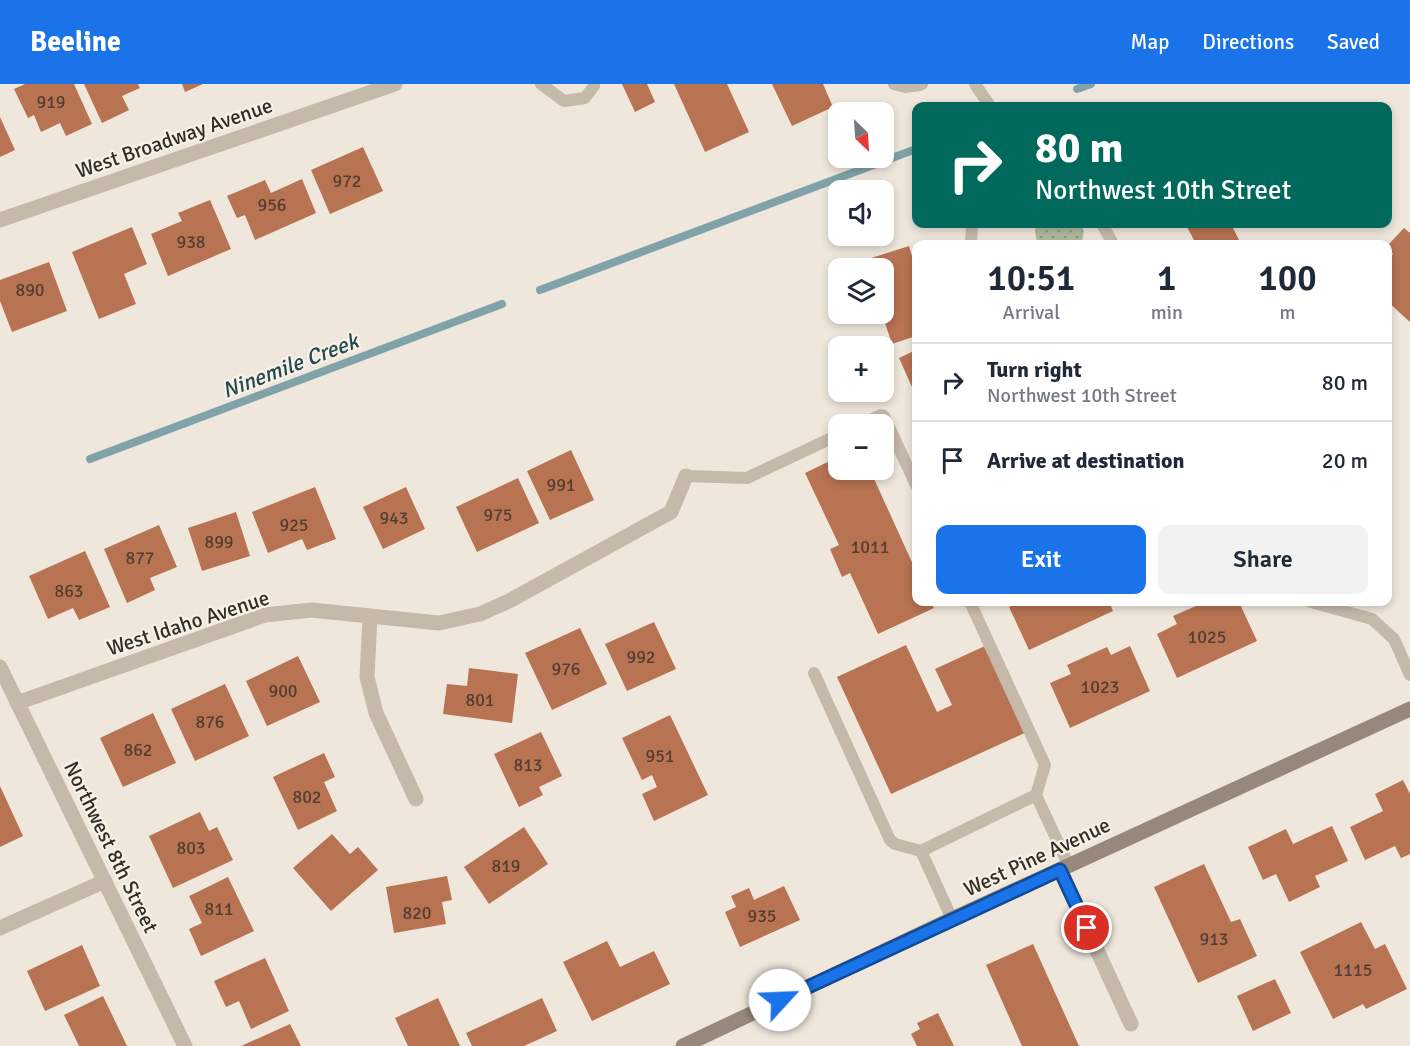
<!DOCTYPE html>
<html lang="en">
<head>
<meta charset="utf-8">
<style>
  body { margin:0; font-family:Signika,sans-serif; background:#f2f2f3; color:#1f2937; height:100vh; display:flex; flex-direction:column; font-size:22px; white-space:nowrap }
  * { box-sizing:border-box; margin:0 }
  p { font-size:20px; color:#747a83 }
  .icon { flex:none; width:33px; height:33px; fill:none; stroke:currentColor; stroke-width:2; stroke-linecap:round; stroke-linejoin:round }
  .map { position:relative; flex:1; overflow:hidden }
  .panel { position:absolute; left:912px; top:156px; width:480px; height:366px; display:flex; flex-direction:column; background:#fff; border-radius:12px; box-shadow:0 3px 9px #0003 }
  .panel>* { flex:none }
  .banner { position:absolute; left:912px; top:18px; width:480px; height:126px; border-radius:12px; box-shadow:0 3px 9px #0003; background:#00695c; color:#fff; overflow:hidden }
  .needle { width:39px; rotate:155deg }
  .controls { position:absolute; left:828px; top:18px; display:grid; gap:12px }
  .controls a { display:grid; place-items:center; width:66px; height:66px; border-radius:12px; background:#fff; box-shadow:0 3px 9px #0003; font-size:30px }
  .pin { position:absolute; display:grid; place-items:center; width:51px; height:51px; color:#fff; margin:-26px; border:3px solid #fff; border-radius:50%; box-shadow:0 2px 6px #0007 }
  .me { position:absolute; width:66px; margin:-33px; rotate:65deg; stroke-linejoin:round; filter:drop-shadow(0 0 4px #0008) }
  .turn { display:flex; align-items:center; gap:21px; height:126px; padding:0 24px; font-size:27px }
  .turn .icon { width:78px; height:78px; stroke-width:2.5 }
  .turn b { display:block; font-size:42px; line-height:51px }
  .eta { display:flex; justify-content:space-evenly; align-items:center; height:102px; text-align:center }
  .eta b { font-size:36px; font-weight:600; line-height:42px }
  .primary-button { display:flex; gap:12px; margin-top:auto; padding:12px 24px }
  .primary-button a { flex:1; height:69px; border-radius:12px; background:#1a73e8; color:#fff; font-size:24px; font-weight:600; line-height:69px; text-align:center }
  .primary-button a+a { background:#f2f2f3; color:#1f2937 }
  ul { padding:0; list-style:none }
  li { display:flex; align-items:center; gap:18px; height:78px; padding:0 24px; border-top:2px solid #e0e1e3 }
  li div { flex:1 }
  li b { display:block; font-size:22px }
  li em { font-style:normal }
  header { display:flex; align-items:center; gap:36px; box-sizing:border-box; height:84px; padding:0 30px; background:#1a73e8; color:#fff }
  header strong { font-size:28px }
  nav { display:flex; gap:33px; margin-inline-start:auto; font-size:21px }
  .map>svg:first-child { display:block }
  .green { fill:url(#green-dots) }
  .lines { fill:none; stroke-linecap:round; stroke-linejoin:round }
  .stream { stroke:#7fa3a8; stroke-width:8 }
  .building { fill:#b77352 }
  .lane { stroke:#c5b9aa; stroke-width:12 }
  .street { stroke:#c5b9aa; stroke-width:15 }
  .secondary { stroke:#98887b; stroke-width:15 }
  .route-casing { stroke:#114b97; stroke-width:15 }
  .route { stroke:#1a73e8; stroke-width:10 }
  .labels { text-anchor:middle; stroke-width:4.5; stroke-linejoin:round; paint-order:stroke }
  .number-label { font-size:18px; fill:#543e32 }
  .street-label { font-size:21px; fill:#332d28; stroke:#f7f1e8 }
  .water-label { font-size:22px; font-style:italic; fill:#234950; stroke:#f7f1e8 }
</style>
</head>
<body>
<header>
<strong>Beeline</strong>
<nav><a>Map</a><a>Directions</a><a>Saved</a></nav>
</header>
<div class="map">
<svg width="1410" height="962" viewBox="0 0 1410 962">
  <defs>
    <pattern id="green-dots" width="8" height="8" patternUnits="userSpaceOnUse" patternTransform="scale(1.5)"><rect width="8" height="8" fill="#afbc9e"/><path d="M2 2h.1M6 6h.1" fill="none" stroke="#8f9981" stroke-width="1.8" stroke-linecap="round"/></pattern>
  </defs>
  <rect width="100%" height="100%" fill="#efe7dc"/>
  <path class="green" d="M1037,140H1082C1084,147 1084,154 1080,160H1039C1035,153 1034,147 1037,140Z"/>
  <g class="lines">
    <path class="stream" d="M1077,5L1091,0
      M540,206L916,65
      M90,375L502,220"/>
  </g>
  <path class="building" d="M25,0H74L92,40L66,52L60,39L41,48L34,31L28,34L14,5Z
    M84,0H138L140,4L122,12L129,26L102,39Z
    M182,0H203L185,8Z
    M622,0H647L655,18L635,28Z
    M674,0H727L749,48L705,68Z
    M772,0H823L833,23L792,42Z
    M0,33L15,66L0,73Z
    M363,63L383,107L330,130L311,86Z
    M302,95L316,129L255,156L245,131L237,134L227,112L265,96L271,109Z
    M210,116L231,165L168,192L151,150L182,137L178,129Z
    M1189,140H1231L1241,160H1196L1186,141Z
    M132,143L147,180L124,190L136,220L99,235L72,168Z
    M1404,144L1410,149V238L1388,218V215L1392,210L1388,206V176L1393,170L1388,164V161Z
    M909,162L916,186V252L892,260L882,230H884V184H868L865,176Z
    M49,178L67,227L12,248L0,217V196Z
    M916,266V312L899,274Z
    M571,366L594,416L550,436L527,387Z
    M838,373V386H870L916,487V518H930L934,524L878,550L850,489L842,493L830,465L839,461L805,389Z
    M518,394L539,439L477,468L456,423Z
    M315,403L336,455L307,466L302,455L268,469L252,428Z
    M406,403L425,445L383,465L363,423Z
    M236,428L250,472L202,487L188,444Z
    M159,441L177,483L150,494L155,506L127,519L104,465Z
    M85,467L110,523L79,536L73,524L48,535L29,492Z
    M1020,518H1109L1113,527L1029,566L1009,523Z
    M1205,518H1216L1217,521L1226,518H1239L1257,557L1177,594L1157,550L1177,540L1173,532Z
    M654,538L676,585L627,607L605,560Z
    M580,544L607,600L552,626L525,569Z
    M906,561L937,628L952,621L935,585L987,561L1027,648L891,710L837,593Z
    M1130,562L1150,607L1070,644L1050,599L1071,590L1067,581L1107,563L1111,571Z
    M298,572L320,618L267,642L246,597Z
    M469,584L518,590L512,639L443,630L447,600L467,602Z
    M225,600L249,652L195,677L171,625Z
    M153,629L176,679L123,703L100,654Z
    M670,631L708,711L654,737L642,710L657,703L652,691L642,696L622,654Z
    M541,648L562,692L539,703L543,711L519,723L494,670Z
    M324,669L335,693L324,698L337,727L298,746L273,693Z
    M1403,696L1410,710V770L1401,774L1395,762L1365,776L1350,743L1383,727L1375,710Z
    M0,702L23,752L0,763Z
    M200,728L209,747L217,743L233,776L173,804L149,752Z
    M1332,742L1348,777L1315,792L1320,803L1289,818L1276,790L1263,796L1248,763L1286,745L1293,760Z
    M524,743L548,780L489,820L464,783Z
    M332,750L350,770L358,763L378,786L331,827L293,784Z
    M1204,780L1231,838L1240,835L1257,872L1198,899L1154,803Z
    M447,792L452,816L442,818L446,840L394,849L386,803Z
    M228,793L254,847L201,872L189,845L202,839L189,812Z
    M784,802L800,836L740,863L725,828L736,823L731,812L749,804L754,816Z
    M1361,838L1375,865L1385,860L1407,905L1366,925L1363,920L1333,935L1300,868Z
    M607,857L620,883L654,867L670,900L592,937L563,878Z
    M1033,860L1079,962H1022L986,881Z
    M82,861L100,902L45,927L27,887Z
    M265,874L289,927L251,945L239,917L226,923L214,897Z
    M1275,895L1291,929L1253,947L1237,912Z
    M103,912L127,962H79L64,931Z
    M438,914L460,962H408L395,934Z
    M542,914L557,947L524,962H472L466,949Z
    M938,929L954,962H917L911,950L920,945L917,939Z
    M290,940L301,962H241Z"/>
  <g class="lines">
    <path class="lane" d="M541,0L564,17L585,14L594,2V0
      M894,0L905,3L920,1L922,0
      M975,0L990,22
      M1102,140L1113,160
      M971,160L972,140
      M861,340L881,331L884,332L916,401
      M686,392L747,394L838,351
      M1311,518L1372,535L1394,555L1410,591
      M814,589L890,756L895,760L921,767L1036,711L1045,681L970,518
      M1036,711L1069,782
      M921,767L952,835"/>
    <path class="street" d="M0,136L395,0
      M370,532L367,593L376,629L416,715
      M0,583L185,962
      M17,619L265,531L311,526L439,539L480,530L511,516L671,428L686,392
      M1060,786L1131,940
      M0,844L105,797"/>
    <path class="secondary" d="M683,962L952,835L1410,625"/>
  </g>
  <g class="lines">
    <g class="route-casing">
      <path id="route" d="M780,916L1060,786L1087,844"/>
    </g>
    <use href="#route" class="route"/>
  </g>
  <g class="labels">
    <g class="number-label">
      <text x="51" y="24">919</text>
      <text x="347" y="103">972</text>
      <text x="272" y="127">956</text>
      <text x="191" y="164">938</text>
      <text x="30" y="212">890</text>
      <text x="561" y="407">991</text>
      <text x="498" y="437">975</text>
      <text x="394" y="440">943</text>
      <text x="294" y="447">925</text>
      <text x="219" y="464">899</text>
      <text x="870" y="469">1011</text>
      <text x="140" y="480">877</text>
      <text x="69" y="513">863</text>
      <text x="1207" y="559">1025</text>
      <text x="641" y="579">992</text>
      <text x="566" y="591">976</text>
      <text x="1100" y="609">1023</text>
      <text x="283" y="613">900</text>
      <text x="480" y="622">801</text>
      <text x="210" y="644">876</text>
      <text x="138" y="672">862</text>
      <text x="660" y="678">951</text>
      <text x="528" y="687">813</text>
      <text x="307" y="719">802</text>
      <text x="191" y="770">803</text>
      <text x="506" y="788">819</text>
      <text x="219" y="831">811</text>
      <text x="417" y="835">820</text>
      <text x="762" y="838">935</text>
      <text x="1214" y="861">913</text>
      <text x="1353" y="892">1115</text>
    </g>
    <g class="street-label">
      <text transform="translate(174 54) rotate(-19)" y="7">West Broadway Avenue</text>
      <text transform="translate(188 539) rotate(-18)" y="7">West Idaho Avenue</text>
      <text transform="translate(111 763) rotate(64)" y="7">Northwest 8th Street</text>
      <text transform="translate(1037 773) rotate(-25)" y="7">West Pine Avenue</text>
    </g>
    <g class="water-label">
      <text transform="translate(290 281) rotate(-21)" y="8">Ninemile Creek</text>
    </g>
  </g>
</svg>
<div class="controls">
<a><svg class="needle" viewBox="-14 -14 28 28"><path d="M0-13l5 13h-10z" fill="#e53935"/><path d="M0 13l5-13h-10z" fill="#747a83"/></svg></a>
<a><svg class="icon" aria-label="sound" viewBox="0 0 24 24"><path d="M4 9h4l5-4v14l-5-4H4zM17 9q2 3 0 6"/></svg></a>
<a><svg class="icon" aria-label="layers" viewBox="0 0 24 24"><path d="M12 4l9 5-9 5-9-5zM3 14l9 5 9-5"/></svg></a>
<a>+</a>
<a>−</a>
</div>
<div class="pin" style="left:1087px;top:844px;background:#d93025"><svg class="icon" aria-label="arrive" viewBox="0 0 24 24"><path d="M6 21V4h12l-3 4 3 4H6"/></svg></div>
<svg class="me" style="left:780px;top:916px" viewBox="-20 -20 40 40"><circle r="19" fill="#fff"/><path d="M0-13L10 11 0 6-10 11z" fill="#1a73e8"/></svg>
<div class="banner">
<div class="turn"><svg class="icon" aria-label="right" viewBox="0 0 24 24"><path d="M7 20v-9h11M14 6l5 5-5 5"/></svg><div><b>80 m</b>Northwest 10th Street</div></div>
</div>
<section class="panel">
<div class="eta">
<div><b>10:51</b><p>Arrival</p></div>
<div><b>1</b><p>min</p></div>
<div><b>100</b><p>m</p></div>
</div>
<ul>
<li><svg class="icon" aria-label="right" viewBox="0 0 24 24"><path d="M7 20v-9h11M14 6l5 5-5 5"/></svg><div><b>Turn right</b><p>Northwest 10th Street</p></div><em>80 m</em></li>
<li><svg class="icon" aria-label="arrive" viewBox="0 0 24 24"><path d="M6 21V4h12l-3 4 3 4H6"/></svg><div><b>Arrive at destination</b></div><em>20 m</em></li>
</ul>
<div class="primary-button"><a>Exit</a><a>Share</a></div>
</section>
</div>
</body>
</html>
